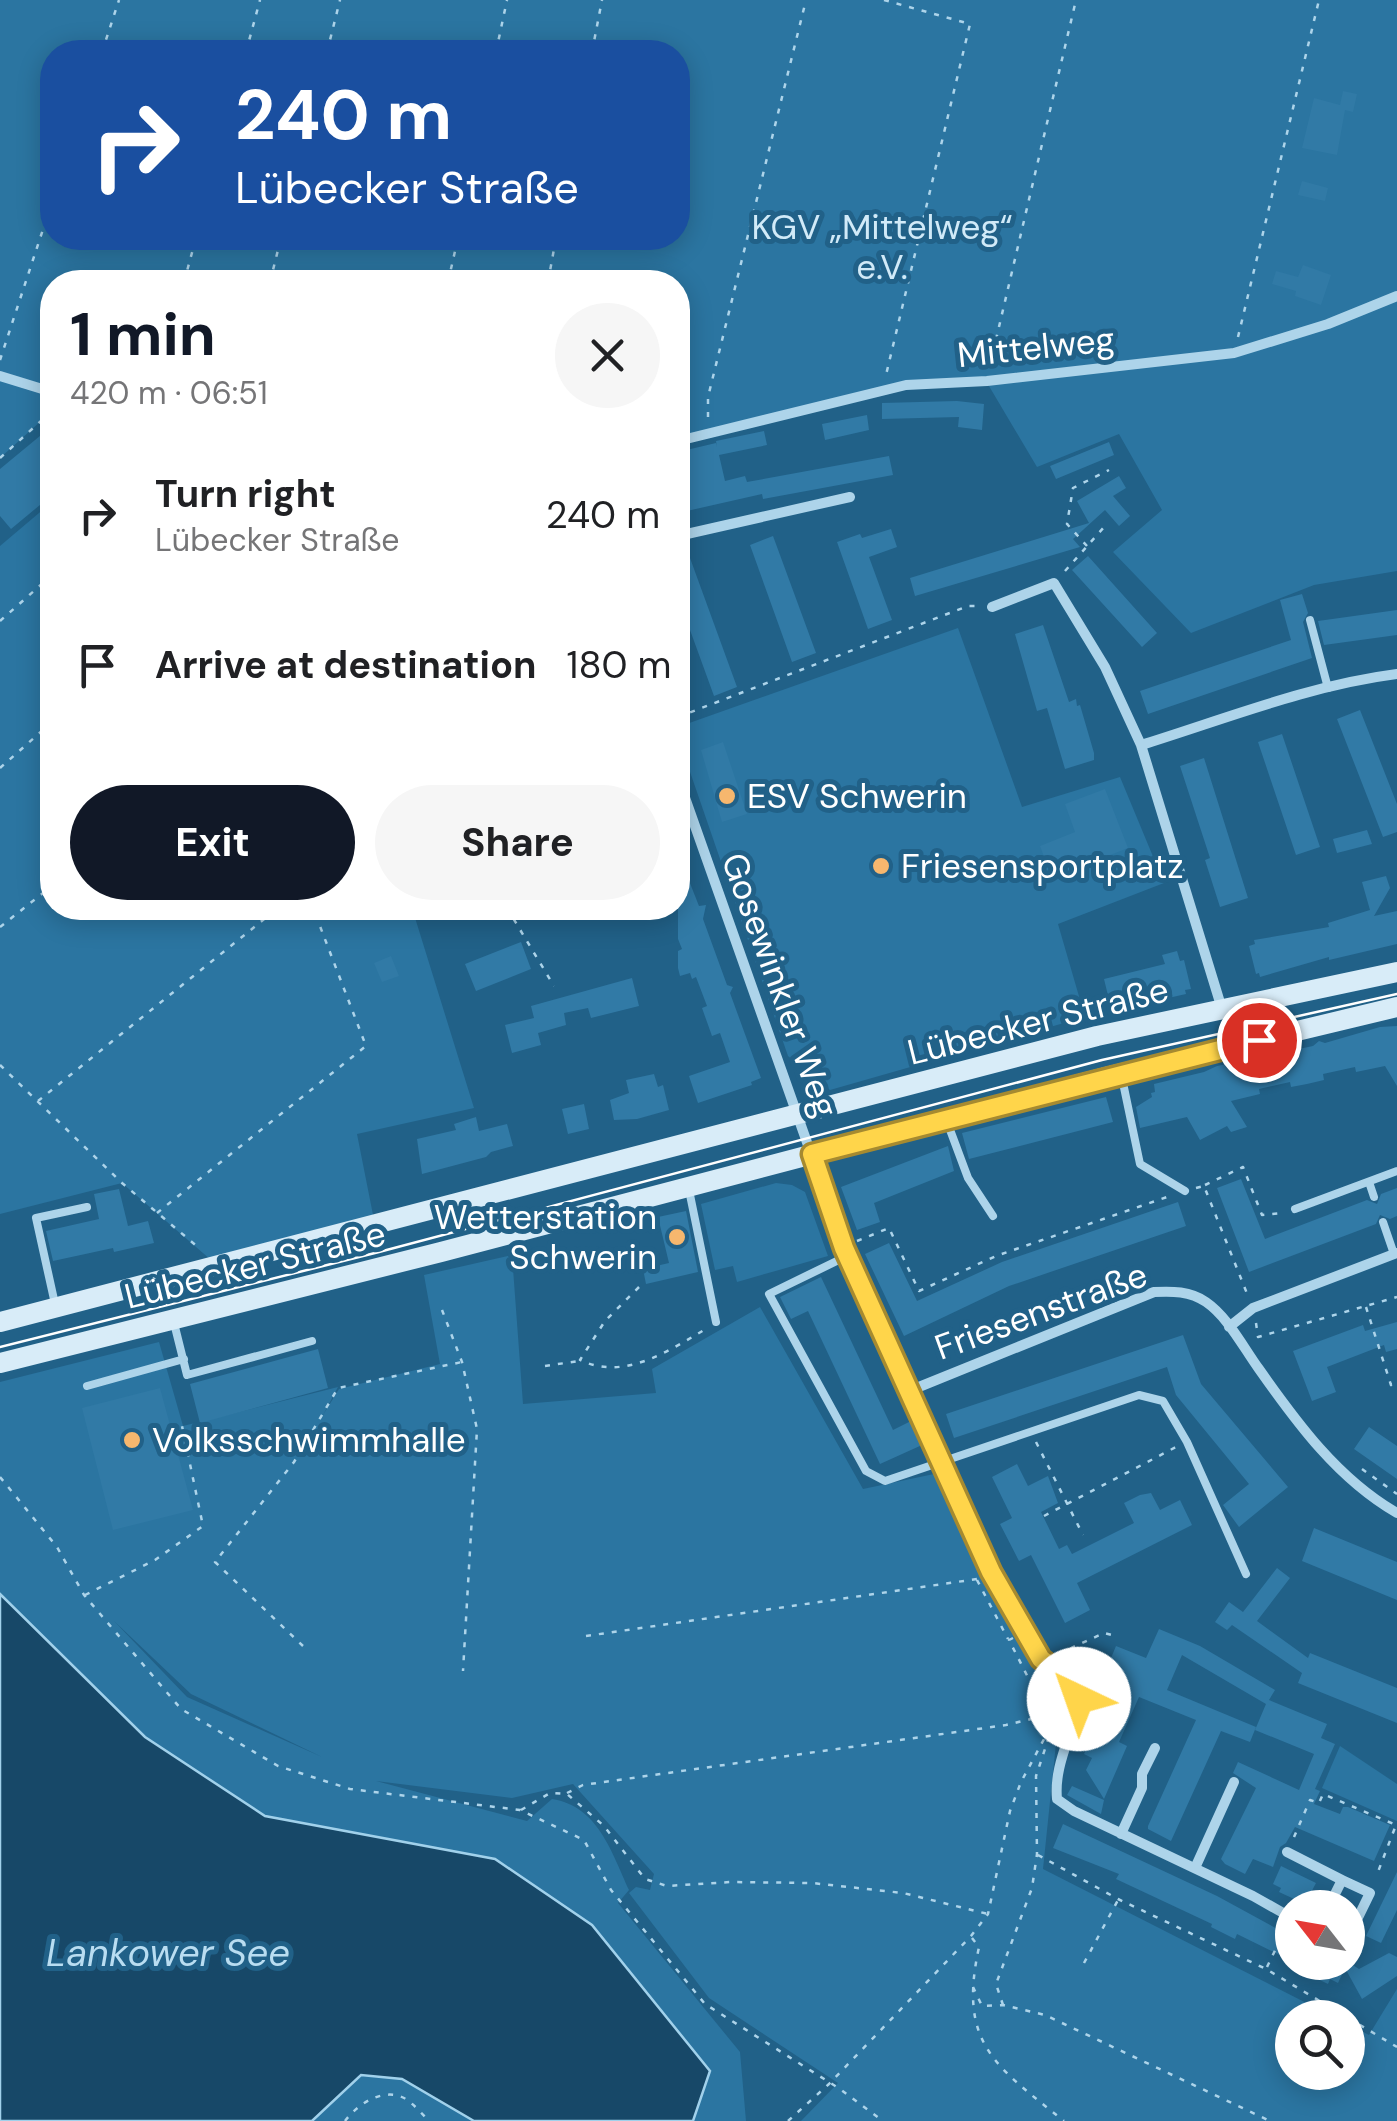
<!DOCTYPE html>
<html lang="en">
<head>
<meta charset="utf-8">
<style>
  body { margin:0; font-family:"DM Sans",sans-serif; background:#f6f6f6; color:#202124; height:100vh; display:flex; flex-direction:column; font-size:38px; white-space:nowrap }
  * { box-sizing:border-box; margin:0 }
  p { font-size:32px; color:#757577 }
  .icon { flex:none; width:55px; height:55px; fill:none; stroke:currentColor; stroke-width:2; stroke-linecap:round; stroke-linejoin:round }
  .map { position:relative; flex:1; overflow:hidden }
  .details { position:absolute; left:40px; top:270px; width:650px; height:650px; display:flex; flex-direction:column; background:#fff; border-radius:40px; box-shadow:0 5px 25px #0003 }
  .details>* { flex:none }
  .top-card { position:absolute; left:40px; top:40px; width:650px; height:210px; border-radius:40px; box-shadow:0 5px 25px #0003; background:#1a4fa0; color:#fff; overflow:hidden }
  .needle { width:65px; rotate:301deg }
  .buttons { position:absolute; left:1275px; top:1890px; display:grid; gap:20px }
  .buttons a { display:grid; place-items:center; width:90px; height:90px; border-radius:50%; background:#fff; box-shadow:0 5px 25px #0003; font-size:50px }
  .pin { position:absolute; display:grid; place-items:center; width:85px; height:85px; color:#fff; margin:-42px; border:5px solid #fff; border-radius:50%; box-shadow:0 2px 10px #0007 }
  .me { position:absolute; width:110px; margin:-55px; rotate:318deg; stroke-linejoin:round; filter:drop-shadow(0 0 8px #0008) }
  .turn { display:flex; align-items:center; gap:35px; height:210px; padding:0 30px; font-size:45px }
  .turn .icon { width:130px; height:130px; stroke-width:2.5 }
  .turn b { display:block; font-size:70px; line-height:85px }
  .round { display:grid; place-items:center; flex:none; width:105px; height:105px; border-radius:52px; background:#f6f6f6 }
  .head { display:flex; align-items:center; justify-content:space-between; height:170px; padding:0 30px }
  h1 { font-size:60px; font-weight:700; line-height:75px; color:#111827 }
  .cta { display:flex; gap:20px; margin-top:auto; padding:20px 30px }
  .cta a { flex:1; height:115px; border-radius:60px; background:#111827; color:#fff; font-size:40px; font-weight:700; line-height:115px; text-align:center }
  .cta a+a { background:#f6f6f6; color:#202124 }
  ul { padding:0; list-style:none }
  li { display:flex; align-items:center; gap:30px; height:150px; padding:0 30px }
  li div { flex:1 }
  li b { display:block; font-size:38px }
  li em { font-style:normal }
  .map>svg:first-child { display:block }
  .green { fill:#2b75a1; fill-rule:evenodd }
  .water { fill:#174868; stroke:#a1d1eb; stroke-width:2.5 }
  .building { fill:#317aa6 }
  .lines { fill:none; stroke-linecap:round; stroke-linejoin:round }
  .path { stroke:#add4ea; stroke-width:2.5; stroke-dasharray:5 8; stroke-linecap:butt }
  .lane { stroke:#add4ea; stroke-width:8 }
  .street { stroke:#add4ea; stroke-width:10 }
  .secondary { stroke:#d8ecf8; stroke-width:20 }
  .tram { stroke:#fff; stroke-width:2.5 }
  .route-casing { stroke:#a68a30; stroke-width:25 }
  .route { stroke:#ffd54a; stroke-width:18 }
  .poi-dot { fill:#f6b76e; stroke:#216188; stroke-width:4 }
  .labels { text-anchor:middle; stroke-width:10; stroke-linejoin:round; paint-order:stroke }
  .park-label { font-size:35px; fill:#d1eaf8; stroke:#216188 }
  .street-label { font-size:35px; fill:#fff; stroke:#216188 }
  .poi-label { font-size:35px; fill:#fff; stroke:#216188; text-anchor:start }
  .water-label { font-size:38px; font-style:italic; fill:#b9ddf1; stroke:#216188 }
</style>
</head>
<body>
<div class="map">
<svg width="1397" height="2121" viewBox="0 0 1397 2121">
  <rect width="100%" height="100%" fill="#216188"/>
  <path class="green" d="M0,0H1397V571L1314,585L1191,633L1113,552L1162,510L1119,434L1037,467L986,381L906,385L678,441V282H52V411L0,458ZM52,52H678V238H52Z
    M52,502V908H412L474,1108L357,1134L375,1225L218,1266L122,1183L0,1214V546Z
    M958,628L1022,807L1120,777L1164,883L1058,924L1085,1017L830,1090L788,1056L678,737V727Z
    M776,1183L792,1185L805,1192L828,1256L737,1282L733,1266L715,1270L701,1204Z
    M512,1255L523,1404L656,1393L652,1369L760,1307L863,1489L934,1474L1024,1633L1063,1676L1043,1869L1334,2017L1292,2018V2072H1348V2024L1369,2035L1397,1989V2121H801L838,2083L709,1998L629,1893L636,1887L650,1890L654,1874L573,1784L512,1798L376,1781L527,1821L552,1799C598,1806 612,1853 629,1890L618,1903L740,2052L746,2121H693L710,2070L495,1859L265,1816L145,1737L0,1594V1382L159,1342L183,1426L338,1387L323,1415L339,1389L440,1364L424,1275ZM114,1621L191,1694L322,1757L187,1697Z
    M1340,1746L1397,1784V1821L1322,1788Z
    M360,2075L402,2079L474,2121H312Z"/>
  <path class="water" d="M0,1594L145,1737L265,1816L495,1859L592,1925L710,2071L693,2121H474L402,2079L361,2075L312,2121H0Z"/>
  <path class="building" d="M1343,91L1357,94L1353,112L1345,110L1337,155L1302,148L1314,98L1340,105Z
    M1302,181L1328,188L1325,201L1298,195Z
    M1303,265L1331,275L1321,305L1295,296L1296,291L1272,284L1276,271L1298,277Z
    M957,401L984,404L982,430L958,427L959,417L882,419V403Z
    M867,415L869,430L825,440L822,424Z
    M52,426V495L11,529L0,516V469Z
    M764,431L767,445L719,455L725,481L745,476L747,482L889,456L893,475L763,499L762,494L678,513V452L716,443L717,447L716,441Z
    M1109,442L1114,455L1056,479L1050,466Z
    M1119,476L1126,488L1113,496L1130,516L1119,526L1105,510L1073,539L1080,547L915,596L910,578L1089,523L1077,501Z
    M891,529L897,547L869,557L892,620L868,629L837,542L860,534L862,538Z
    M773,536L816,653L792,662L750,545Z
    M1088,556L1157,633L1142,647L1072,570Z
    M690,558L737,687L714,696L678,597V563Z
    M1302,594L1308,613L1303,622L1312,658L1148,714L1140,691L1291,640L1280,600Z
    M1397,610V635L1324,645L1318,621Z
    M1043,625L1069,702L1076,699L1077,706L1080,705L1094,753V760L1065,769L1047,708L1037,711L1015,634Z
    M1360,710L1397,804V832L1383,837L1337,719Z
    M1282,734L1320,847L1296,855L1258,742Z
    M723,742L747,814L722,822L701,750Z
    M1204,758L1248,898L1220,907L1205,860L1210,858L1180,766Z
    M1105,789L1128,848L1052,878L1040,846L1075,832L1065,804Z
    M1367,830L1372,844L1337,853L1333,839Z
    M678,853L699,906L706,905L703,919L727,985L733,987L730,993L761,1078L751,1082L752,1085L698,1103L689,1076L730,1062L720,1033L712,1036L702,1008L707,1006L696,977L692,979L690,973L680,976L678,968V951L682,949L678,939Z
    M1386,876L1390,888L1374,916L1397,911V944L1329,960V957L1260,977L1259,973L1256,974L1249,946L1255,944L1254,940L1329,927L1328,923L1370,910L1362,882Z
    M521,942L531,969L476,991L465,964Z
    M1177,951L1180,961L1184,960L1191,989L1185,990L1186,994L1155,1001L1154,997L1111,1008L1104,979L1165,964L1162,955Z
    M391,956L399,976L382,982L374,963Z
    M632,978L639,1006L591,1018L588,1008L564,1013L566,1025L538,1033L541,1045L512,1053L505,1025L534,1018L531,1006Z
    M1397,1026V1086L1385,1066L1356,1072L1355,1067L1323,1074L1324,1080L1307,1084L1291,1087L1290,1082L1259,1089L1260,1094L1231,1101L1247,1127L1231,1132L1227,1126L1200,1140L1187,1117L1140,1128L1136,1107L1152,1097L1151,1093L1155,1092L1154,1084L1204,1072L1217,1066L1277,1054L1279,1050L1289,1051L1313,1046L1319,1041L1325,1043L1380,1027Z
    M654,1074L658,1087L663,1085L669,1110L637,1119L614,1120L610,1100L629,1093L626,1080Z
    M1106,1097L1113,1122L969,1159L962,1133Z
    M584,1104L589,1129L568,1134L562,1109Z
    M476,1117L479,1131L507,1124L513,1146L491,1152L486,1157L422,1174L417,1139L456,1130L454,1124Z
    M948,1146L954,1171L874,1203L880,1222L857,1230L841,1187Z
    M1241,1179L1265,1239L1367,1200L1377,1204L1381,1194L1397,1188V1216L1390,1219L1380,1215L1376,1224L1249,1272L1217,1188Z
    M119,1189L128,1226L148,1221L154,1243L114,1252L113,1248L53,1261L46,1231L99,1219L94,1194Z
    M1178,1202L1186,1226L1009,1286L904,1336L865,1254L889,1243L917,1301L1002,1262Z
    M686,1211L698,1272L646,1284L643,1269L669,1263L658,1217Z
    M821,1277L893,1430L911,1421L922,1445L880,1464L808,1311L791,1319L780,1297Z
    M1397,1322V1349L1386,1352L1384,1345L1327,1367L1336,1392L1312,1401L1293,1351L1363,1325L1365,1331Z
    M1183,1335L1201,1384L1288,1487L1239,1527L1223,1505L1249,1484L1176,1395L1167,1367L954,1438L946,1414Z
    M318,1349L328,1388L200,1423L190,1384Z
    M160,1388L193,1510L113,1530L82,1408Z
    M1369,1427L1397,1446V1479L1354,1449Z
    M1017,1464L1028,1486L1048,1476L1058,1503L1041,1512L1059,1549L1067,1545L1072,1554L1134,1523L1124,1503L1140,1495L1151,1493L1160,1510L1180,1500L1192,1525L1077,1583L1090,1610L1065,1623L1031,1555L1019,1561L1000,1524L1012,1518L992,1477Z
    M1314,1528L1397,1562V1600L1302,1561Z
    M1277,1568L1290,1578L1257,1621L1308,1658L1310,1653L1397,1688V1723L1298,1683L1302,1673L1232,1625L1227,1630L1215,1622L1229,1602L1243,1612Z
    M1159,1629L1200,1646L1275,1690L1269,1700L1327,1724L1321,1738L1335,1744L1315,1789L1320,1791L1314,1804L1340,1814L1343,1807H1348L1390,1825L1374,1861L1295,1827L1286,1843L1280,1847L1273,1867L1253,1859L1245,1874L1225,1864L1221,1859L1256,1788L1233,1773L1238,1762L1299,1790L1314,1754L1255,1730L1266,1704L1182,1655L1167,1690L1256,1727L1250,1742L1221,1731L1171,1841L1148,1829V1826L1196,1720L1139,1697L1119,1742L1127,1746L1104,1799L1086,1770L1092,1758L1084,1754L1115,1687L1101,1682L1116,1646L1146,1658Z
    M1072,1786L1104,1800L1101,1814L1067,1795Z
    M1063,1824L1217,1896L1292,1937V1961L1237,1934L1235,1939L1211,1927L1212,1924L1116,1879L1119,1874L1053,1848Z
    M1281,1866L1316,1883L1305,1904L1279,1892L1281,1888L1273,1884Z
    M1397,1872V1910L1381,1943L1366,1936Z
    M1389,1953L1397,1957V1976L1362,1999L1345,1968L1338,1983L1330,1979L1328,1984L1283,1962H1348L1359,1969Z"/>
  <g class="lines">
    <path class="path" d="M884,0L970,24L886,375
      M102,52L119,0
      M246,52L260,0
      M327,52L340,0
      M496,52L507,0
      M592,52L602,0
      M184,282L196,238
      M270,282L281,238
      M448,282L458,238
      M548,282L556,238
      M1238,337L1319,0
      M0,360L52,202
      M990,365L1076,0
      M708,417V397L806,0
      M0,458L52,411
      M1087,546L1067,524L1073,488L1109,470
      M1065,571L1105,526
      M0,621L52,575
      M678,717L968,606H980
      M0,768L52,722
      M507,908L554,986
      M0,927L52,886
      M0,1065L122,1183L199,1248
      M38,1101L278,908
      M1205,1185L1243,1167L1262,1215L1284,1213
      M1196,1188L1204,1186L1248,1296
      M157,1213L366,1046L313,908
      M857,1241L889,1228L919,1291L996,1256L1170,1196
      M639,1287L605,1321L580,1360C623,1381 667,1352 704,1330
      M1366,1307L1391,1385L1397,1384
      M442,1310L462,1362L477,1429L463,1671
      M1256,1323L1258,1337L1397,1297
      M545,1366L579,1361
      M1036,1442L1083,1535
      M1362,1469L1397,1494
      M0,1477L57,1547L84,1595L181,1709L278,1766L350,1789L520,1810L584,1840L611,1890L705,2004L840,2089L883,2121
      M1044,1516L1176,1447
      M977,1580L1008,1639
      M85,1595L155,1560L203,1526L182,1426
      M586,1636L977,1579
      M1013,1638L1009,1640L1038,1697L1057,1712
      M303,1646L215,1562L294,1462L338,1388L462,1362
      M1066,1660L1069,1649L1104,1633L1116,1636
      M1058,1710L1061,1693
      M567,1793L583,1785L1006,1725L1056,1713
      M521,1810L550,1793L567,1794L604,1826L645,1879L667,1886L731,1882L812,1883L903,1893L988,1914
      M1294,1837L1310,1800L1319,1803L1323,1794L1396,1825L1376,1877
      M1038,1855L1118,1899L1266,1969L1397,2047
      M972,1938L979,1947C958,2043 994,2065 1064,2121
      M1084,1963L1118,1900
      M1267,1967L1285,1930
      M973,1987L982,2006L1003,2005L1045,2015L1270,2121
      M1003,2005L996,1984L1032,1888L1037,1854L1036,1776L1054,1722
      M345,2121C357,2105 382,2087 404,2098C413,2103 422,2114 429,2121
      M788,2121L829,2084L971,1936L988,1914L1010,1811L1021,1782L1058,1713"/>
    <path class="lane" d="M1310,620L1328,688
      M1122,1078L1140,1164L1185,1191
      M946,1119L968,1178L993,1216
      M1369,1182L1374,1197
      M689,1190L716,1322
      M1295,1209L1397,1171
      M1383,1222L1394,1254
      M847,1256L769,1294L866,1471L885,1481L1139,1395L1163,1401L1187,1442L1246,1574
      M55,1304L36,1218L87,1207
      M174,1323L187,1375L312,1341
      M87,1386L184,1359"/>
    <path class="street" d="M0,376L52,392
      M678,441L906,385L987,381L1234,353L1328,324L1397,296
      M678,536L850,497
      M992,607L1054,583L1105,667L1141,745L1222,1009
      M1141,745C1225,719 1310,685 1397,674
      M678,778L844,1247L909,1391L1154,1292C1172,1291 1190,1291 1206,1302C1228,1317 1243,1347 1259,1369C1297,1423 1338,1479 1397,1513
      M1229,1327L1253,1308L1397,1253
      M909,1391L991,1572L1024,1633L1041,1659L1078,1687C1081,1723 1053,1758 1057,1799L1074,1811L1253,1896L1292,1918
      M1121,1834L1142,1788V1774L1155,1748
      M1287,1852L1342,1880
      M1195,1868L1234,1782
      M1328,1908L1342,1880L1370,1893L1348,1938"/>
    <path class="secondary" d="M0,1322L1097,1036L1397,972
      M0,1363L441,1252L1106,1077L1397,1007"/>
    <path class="tram" d="M0,1347L379,1252L1102,1060L1397,994"/>
  </g>
  <g class="lines">
    <g class="route-casing">
      <path id="route" d="M1079,1699L1078,1686L1041,1659L991,1572L844,1248L812,1154L1259,1040"/>
    </g>
    <use href="#route" class="route"/>
  </g>
  <g class="poi-dot">
    <circle cx="727" cy="796" r="10"/>
    <circle cx="881" cy="866" r="10"/>
    <circle cx="677" cy="1237" r="10"/>
    <circle cx="132" cy="1440" r="10"/>
  </g>
  <g class="labels">
    <g class="park-label">
      <text x="882" y="239">KGV „Mittelweg“<tspan x="882" dy="40">e.V.</tspan></text>
    </g>
    <g class="street-label">
      <text transform="translate(1036 347) rotate(-6)" y="12">Mittelweg</text>
      <text transform="translate(780 985) rotate(70)" y="12">Gosewinkler Weg</text>
      <text transform="translate(1038 1021) rotate(-14)" y="12">Lübecker Straße</text>
      <text transform="translate(255 1265) rotate(-14)" y="12">Lübecker Straße</text>
      <text transform="translate(1041 1311) rotate(-20)" y="12">Friesenstraße</text>
    </g>
    <g class="poi-label">
      <text x="747" y="808">ESV Schwerin</text>
      <text x="901" y="878">Friesensportplatz</text>
      <text x="657" y="1229" text-anchor="end">Wetterstation<tspan x="657" dy="40">Schwerin</tspan></text>
      <text x="152" y="1452">Volksschwimmhalle</text>
    </g>
    <g class="water-label">
      <text x="168" y="1966">Lankower See</text>
    </g>
  </g>
</svg>
<div class="buttons">
<a><svg class="needle" viewBox="-14 -14 28 28"><path d="M0-13l5 13h-10z" fill="#e53935"/><path d="M0 13l5-13h-10z" fill="#757577"/></svg></a>
<a><svg class="icon" aria-label="search" viewBox="0 0 24 24"><circle cx="10" cy="10" r="6"/><path d="M15 15l6 6"/></svg></a>
</div>
<div class="pin" style="left:1259px;top:1040px;background:#d93025"><svg class="icon" aria-label="arrive" viewBox="0 0 24 24"><path d="M6 21V4h12l-3 4 3 4H6"/></svg></div>
<svg class="me" style="left:1079px;top:1699px" viewBox="-20 -20 40 40"><circle r="19" fill="#fff"/><path d="M0-13L10 11 0 6-10 11z" fill="#ffd54a"/></svg>
<div class="top-card">
<div class="turn"><svg class="icon" aria-label="right" viewBox="0 0 24 24"><path d="M7 20v-9h11M14 6l5 5-5 5"/></svg><div><b>240 m</b>Lübecker Straße</div></div>
</div>
<section class="details">
<div class="head"><div><h1>1 min</h1><p>420 m · 06:51</p></div><a class="round"><svg class="icon" aria-label="close" viewBox="0 0 24 24"><path d="M6 6l12 12M18 6L6 18"/></svg></a></div>
<ul>
<li><svg class="icon" aria-label="right" viewBox="0 0 24 24"><path d="M7 20v-9h11M14 6l5 5-5 5"/></svg><div><b>Turn right</b><p>Lübecker Straße</p></div><em>240 m</em></li>
<li><svg class="icon" aria-label="arrive" viewBox="0 0 24 24"><path d="M6 21V4h12l-3 4 3 4H6"/></svg><div><b>Arrive at destination</b></div><em>180 m</em></li>
</ul>
<div class="cta"><a>Exit</a><a>Share</a></div>
</section>
</div>
</body>
</html>
